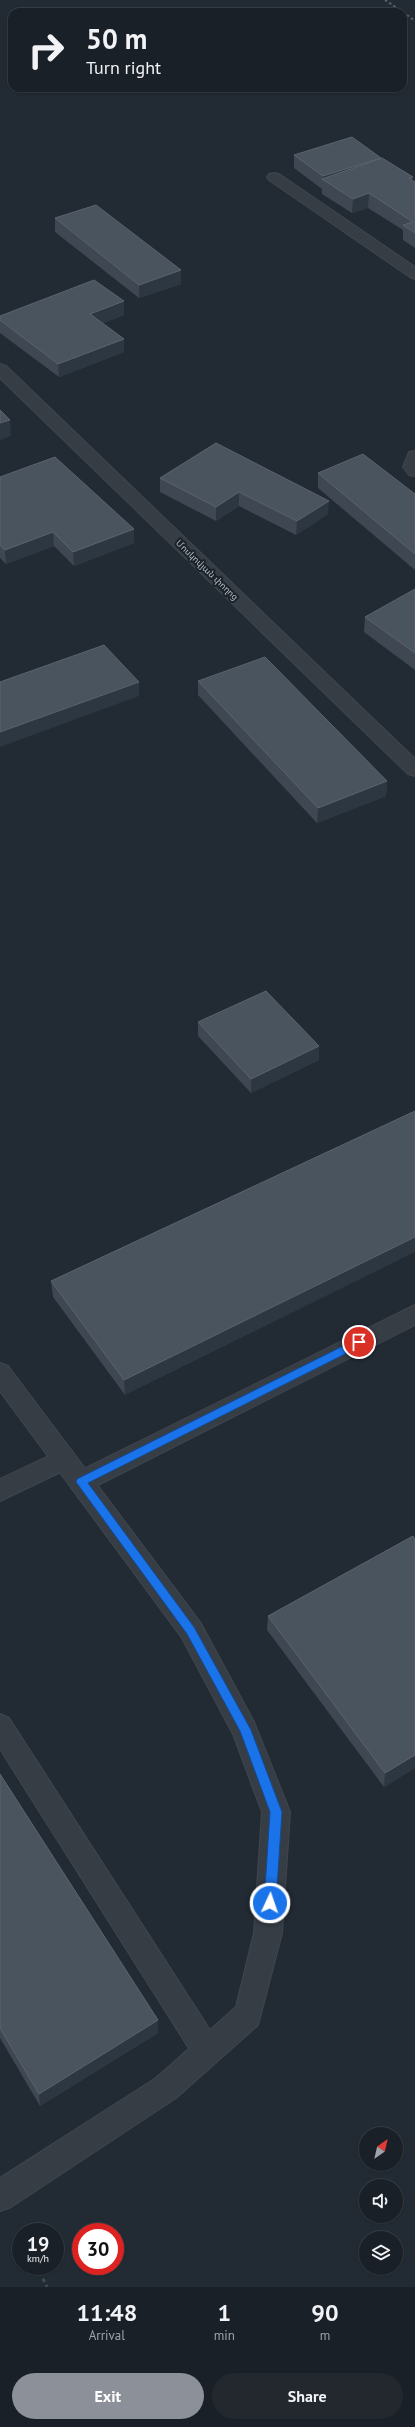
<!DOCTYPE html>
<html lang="en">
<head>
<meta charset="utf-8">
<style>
  body { margin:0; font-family:"PT Sans","Noto Sans Armenian",sans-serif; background:#23282f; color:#f1f3f6; height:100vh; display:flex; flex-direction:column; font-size:15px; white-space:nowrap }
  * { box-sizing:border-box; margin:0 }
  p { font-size:13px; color:#9fa3a7 }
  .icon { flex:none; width:22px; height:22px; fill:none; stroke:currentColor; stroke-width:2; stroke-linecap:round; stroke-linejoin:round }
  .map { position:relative; height:2287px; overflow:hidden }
  .drawer { display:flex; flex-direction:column; background:#1a2027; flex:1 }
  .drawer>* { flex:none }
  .banner { position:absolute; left:8px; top:8px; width:399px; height:84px; border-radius:12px; box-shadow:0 1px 3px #0004,0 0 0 1px #383e44; background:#1a2027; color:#f1f3f6; overflow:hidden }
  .needle { width:26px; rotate:34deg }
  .controls { position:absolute; left:359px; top:2127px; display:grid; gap:8px }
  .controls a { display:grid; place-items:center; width:44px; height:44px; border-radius:50%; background:#1a2027; box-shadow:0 1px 3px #0004,0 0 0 1px #383e44; font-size:20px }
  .speed { position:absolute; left:12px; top:2223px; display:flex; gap:8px; font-size:20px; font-weight:700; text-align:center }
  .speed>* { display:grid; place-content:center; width:52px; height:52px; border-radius:50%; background:#1a2027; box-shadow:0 1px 3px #0004,0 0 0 1px #383e44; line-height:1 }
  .speed small { font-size:10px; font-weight:400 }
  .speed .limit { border:6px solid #d22; background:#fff; color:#111 }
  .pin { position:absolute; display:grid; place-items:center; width:34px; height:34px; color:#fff; margin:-17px; border:2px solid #fff; border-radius:50%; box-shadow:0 1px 4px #0007 }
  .me { position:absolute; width:44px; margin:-22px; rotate:3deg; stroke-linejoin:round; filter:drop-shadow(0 0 3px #0008) }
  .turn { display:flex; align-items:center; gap:14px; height:84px; padding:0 12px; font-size:18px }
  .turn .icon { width:52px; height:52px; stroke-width:2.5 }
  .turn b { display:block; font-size:28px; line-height:34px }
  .eta { display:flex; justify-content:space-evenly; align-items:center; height:68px; text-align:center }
  .eta b { font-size:24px; font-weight:700; line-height:28px }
  .cta { display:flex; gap:8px; margin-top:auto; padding:8px 12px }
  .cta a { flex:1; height:46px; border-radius:24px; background:#8c9099; color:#fff; font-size:16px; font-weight:700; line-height:46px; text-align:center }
  .cta a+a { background:#23282f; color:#f1f3f6 }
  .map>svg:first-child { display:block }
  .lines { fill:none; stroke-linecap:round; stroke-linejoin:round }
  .service-casing { stroke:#3f464e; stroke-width:2 }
  .minor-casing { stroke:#3f464e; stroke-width:2 }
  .path { stroke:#3d4d4e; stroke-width:3; stroke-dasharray:3.5 3.5; stroke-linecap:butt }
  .service { fill:#363d45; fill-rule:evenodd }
  .minor { fill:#363d45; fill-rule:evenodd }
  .rail { stroke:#58616b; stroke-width:2; stroke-dasharray:2.5 2.5; stroke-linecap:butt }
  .wall { fill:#3e4752 }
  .shaded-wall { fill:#2d3741 }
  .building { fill:#4a545e; stroke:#5a636e }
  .route { fill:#1a73e8; stroke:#114b97 }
  .labels { text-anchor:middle; stroke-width:4; stroke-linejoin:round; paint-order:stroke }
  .far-street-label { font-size:9px; fill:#b0b8c1; stroke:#1b2229 }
</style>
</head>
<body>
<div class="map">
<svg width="415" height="2287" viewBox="0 0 415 2287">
  <rect width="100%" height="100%" fill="#222b34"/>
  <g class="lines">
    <g class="service-casing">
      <path id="service" d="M415,1305V1325L90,1489L81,1492L72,1489L69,1482L72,1475Z
        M64,1449L73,1452L76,1459L73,1466L0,1501V1479Z
        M0,1714L9,1718L217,2041L222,2051L217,2061L207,2065L197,2061L0,1749Z"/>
    </g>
    <g class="minor-casing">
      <path id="minor" d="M274,173L279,174L415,267V279L410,277L269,180L267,177L269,174Z
        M0,364L6,366L415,759V776L408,774L0,378Z
        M415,451V476L409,475L403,467L409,452Z
        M0,1363L8,1366L200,1622L254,1722L290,1812L282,1933L258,2025L176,2098L11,2207L0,2211V2178L156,2078L236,2007L254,1933L262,1812L233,1734L182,1638L0,1391Z"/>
    </g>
    <path class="path" d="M37,2266L47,2287"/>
    <use href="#service" class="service"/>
    <use href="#minor" class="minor"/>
    <path class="rail" d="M385,0L403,12
      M403,12L415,21"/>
  </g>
  <path class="wall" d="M294,155L381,158L413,177L412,180L415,182V248L403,240V230L368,208L352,213L322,194V189L294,168Z
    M55,218L181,270V284L139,298L55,232Z
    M124,301V315L103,323L124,339V352L59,377L0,333V316Z
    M216,443L328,514L296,535L239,506L216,521L160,492V478Z
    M318,473L415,494V570L318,488Z
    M0,477L134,543L74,566L54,546L6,564L0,558Z
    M415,589V670L364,632L365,617Z
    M198,681L387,781L386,796L317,823L198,695Z
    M198,1022L319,1060L251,1093L198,1036Z
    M415,1111L125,1395L53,1297L51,1281Z
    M415,1539V1768L384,1787L267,1630L268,1616Z
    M0,1774L158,2020V2033L40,2106L0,2038Z"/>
  <path class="shaded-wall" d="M381,158L380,171L323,179V176Z
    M369,193L368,208L352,213L353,199Z
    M181,270V284L139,298V285Z
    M124,301V315L91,327L90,314Z
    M124,339V352L59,377L58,364Z
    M10,420L11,436L0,440V423Z
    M239,492V506L216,521V507Z
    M329,501L328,514L296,535L297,521Z
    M134,529V543L74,566L73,552Z
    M53,532L54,546L6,564L5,550Z
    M139,682V696L0,747V732Z
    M387,781L386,796L317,823L318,808Z
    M319,1046V1060L251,1093V1079Z
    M415,1237V1252L125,1395L124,1380Z
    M415,1755V1768L384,1787L385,1773Z
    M158,2020V2033L40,2106L39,2094Z"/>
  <path class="building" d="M352,137L381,158L323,176L294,155Z
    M382,158L413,177L409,178L415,182V233L403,225L413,222L369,193L353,199L322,179Z
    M96,205L181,270L139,285L55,218Z
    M94,280L124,301L90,314L124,339L58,364L0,320V316Z
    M0,410L10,420L0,423Z
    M216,443L329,501L297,521L239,492L216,507L160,478Z
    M363,454L415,494V554L318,473Z
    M55,457L134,529L73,552L53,532L5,550L0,545V477Z
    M415,589V653L365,617Z
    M104,645L139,682L0,732V682Z
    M265,657L387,781L318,808L198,681Z
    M266,991L319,1046L251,1079L198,1022Z
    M415,1111V1237L124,1380L51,1281Z
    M413,1536L415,1539V1755L385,1773L268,1616Z
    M0,1774L158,2020L39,2094L0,2028Z"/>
  <path class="route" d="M359,1338L364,1342L363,1345L88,1483L194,1627L251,1730L282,1812L276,1903L270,1908L264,1903L270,1812L240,1731L187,1634L76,1482L77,1479Z"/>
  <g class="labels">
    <g class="far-street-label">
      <text transform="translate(207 570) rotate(44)" y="3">Մոսկովյան փողոց</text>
    </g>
  </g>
</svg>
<div class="controls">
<a><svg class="needle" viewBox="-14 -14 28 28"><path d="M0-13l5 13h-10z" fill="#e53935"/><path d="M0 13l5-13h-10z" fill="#9fa3a7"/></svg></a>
<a><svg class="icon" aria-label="sound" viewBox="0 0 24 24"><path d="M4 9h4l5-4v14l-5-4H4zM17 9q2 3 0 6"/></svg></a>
<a><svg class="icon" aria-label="layers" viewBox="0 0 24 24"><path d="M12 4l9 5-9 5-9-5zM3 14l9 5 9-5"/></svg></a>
</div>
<div class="speed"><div>19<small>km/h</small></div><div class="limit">30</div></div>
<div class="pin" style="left:359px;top:1342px;background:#d93025"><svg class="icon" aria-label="arrive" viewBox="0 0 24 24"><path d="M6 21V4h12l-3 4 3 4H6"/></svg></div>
<svg class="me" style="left:270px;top:1903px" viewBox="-20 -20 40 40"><circle r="17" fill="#1a73e8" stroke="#fff" stroke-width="3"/><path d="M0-11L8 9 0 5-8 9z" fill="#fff"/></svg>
<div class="banner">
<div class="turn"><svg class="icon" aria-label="right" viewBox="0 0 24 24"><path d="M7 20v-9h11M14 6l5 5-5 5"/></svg><div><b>50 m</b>Turn right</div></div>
</div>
</div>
<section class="drawer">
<div class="eta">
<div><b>11:48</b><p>Arrival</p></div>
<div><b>1</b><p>min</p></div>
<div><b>90</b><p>m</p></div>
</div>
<div class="cta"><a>Exit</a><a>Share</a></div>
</section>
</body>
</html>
